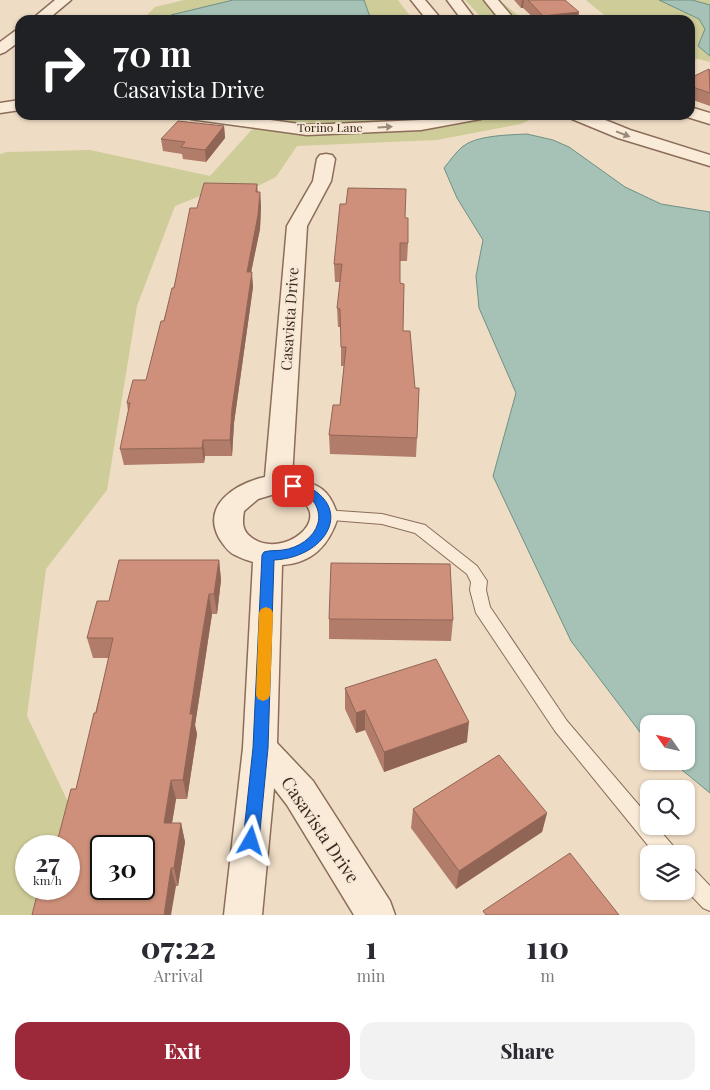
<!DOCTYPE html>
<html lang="en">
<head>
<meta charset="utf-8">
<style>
  body { margin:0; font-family:"Playfair Display",serif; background:#f2f2f3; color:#2b2b33; height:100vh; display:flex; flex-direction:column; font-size:19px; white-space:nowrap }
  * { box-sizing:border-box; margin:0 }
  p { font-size:16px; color:#7c7c81 }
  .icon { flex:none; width:28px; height:28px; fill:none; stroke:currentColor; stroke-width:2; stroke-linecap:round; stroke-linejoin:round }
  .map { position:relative; height:915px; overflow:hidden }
  .drawer { display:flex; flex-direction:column; background:#fff; flex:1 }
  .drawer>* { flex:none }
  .top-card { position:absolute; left:15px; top:15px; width:680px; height:105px; border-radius:15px; box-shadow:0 1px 4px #0004; background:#202124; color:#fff; overflow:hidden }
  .needle { width:32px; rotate:304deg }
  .controls { position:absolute; left:640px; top:715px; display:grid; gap:10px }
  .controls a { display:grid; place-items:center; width:55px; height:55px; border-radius:10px; background:#fff; box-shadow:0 1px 4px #0004; font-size:25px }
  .speed { position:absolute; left:15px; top:835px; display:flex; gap:10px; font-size:25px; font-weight:700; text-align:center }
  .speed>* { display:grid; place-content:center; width:65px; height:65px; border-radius:50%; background:#fff; box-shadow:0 1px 4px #0004; line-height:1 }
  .speed small { font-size:12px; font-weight:400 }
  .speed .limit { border:2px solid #111; border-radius:8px; background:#fff; color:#111 }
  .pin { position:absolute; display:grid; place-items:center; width:42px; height:42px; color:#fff; margin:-21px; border-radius:10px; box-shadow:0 2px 8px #0006 }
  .me { position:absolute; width:55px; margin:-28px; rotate:6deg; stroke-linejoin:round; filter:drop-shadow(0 0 4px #0008) }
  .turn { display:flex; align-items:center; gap:18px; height:105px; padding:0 15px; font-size:22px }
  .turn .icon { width:65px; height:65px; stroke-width:2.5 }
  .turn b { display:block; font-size:35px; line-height:42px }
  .eta { display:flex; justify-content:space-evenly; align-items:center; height:85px; text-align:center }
  .eta b { font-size:30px; font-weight:800; line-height:35px }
  .primary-button { display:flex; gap:10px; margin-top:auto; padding:10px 15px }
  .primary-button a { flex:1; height:58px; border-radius:15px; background:#9b293a; color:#fff; font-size:20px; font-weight:800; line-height:58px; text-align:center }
  .primary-button a+a { background:#f2f2f3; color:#2b2b33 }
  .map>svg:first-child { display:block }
  .green { fill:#cecc98; fill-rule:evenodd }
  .water { fill:#a6c2b6; stroke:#6d9183 }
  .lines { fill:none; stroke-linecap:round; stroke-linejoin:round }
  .lane-casing { stroke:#8b6d5a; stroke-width:2 }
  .street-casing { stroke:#8b6d5a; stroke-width:3 }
  .lane { fill:#faebd8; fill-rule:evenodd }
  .street { fill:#faebd8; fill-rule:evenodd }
  .wall { fill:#b17c69 }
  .shaded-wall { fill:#906555 }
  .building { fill:#ce907a; stroke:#906555; fill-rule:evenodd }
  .oneway { fill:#9a8a7b }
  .route { fill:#1a73e8; stroke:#114b97 }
  .slow { fill:#f59e0b }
  .labels { text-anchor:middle; stroke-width:4; stroke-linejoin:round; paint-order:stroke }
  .far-street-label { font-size:12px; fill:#3a281e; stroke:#f6e8d5 }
  .street-label { font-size:15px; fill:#3a281e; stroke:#f6e8d5 }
  .near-street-label { font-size:18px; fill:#3a281e; stroke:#f6e8d5 }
</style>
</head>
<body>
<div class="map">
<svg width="710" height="915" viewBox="0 0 710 915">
  <rect width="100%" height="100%" fill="#efdcc5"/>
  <path class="green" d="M184,0H398L413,20H142L155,7Z
    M465,0H499L524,20H484Z
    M586,0H710V62L698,59L690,60V20H610Z
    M265,115H539L521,124L437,140L297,146L276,177L248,191L200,196L175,206L137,306L107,490L46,569L27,716L101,871V889L112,915H0V154L7,152L90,150L210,176ZM26,846H69V889H26Z"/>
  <path class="water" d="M233,0H364L371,20H166L171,15Z
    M659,0H692L710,5V56L698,46L705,29L699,19Z
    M527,134L553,140L569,147L625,187L661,204L710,212V793L671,761H686V724H649V744L571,641L493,476L516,393L479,308L476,276L483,240L457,198L444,168C450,161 455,153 462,147C476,135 509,135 527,134Z"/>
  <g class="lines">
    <g class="lane-casing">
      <path id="lane" d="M324,510L382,514L425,525L477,566L487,581L486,590L490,607L567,721L649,817V826H656L674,847L677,854H655L555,731L476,613L470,590L471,582L467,574L415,533L382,524L319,519L317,515L319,511Z
        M686,865L693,868L710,886V911L703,908L686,890Z"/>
    </g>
    <g class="street-casing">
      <path id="street" d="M55,0H71L47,20H31Z
        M411,0H425L442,20H427Z
        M447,0H461L476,20H462Z
        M484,0H498L515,20H500Z
        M20,30V41L5,52L0,54V42L15,31Z
        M20,100V110L0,113V103Z
        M690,107L710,113V124L684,116L690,115Z
        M189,115H234L307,125L421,120L447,115H483L481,119L475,120L421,130L307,135L197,120L191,119Z
        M570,115H593L630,130L710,155V166L618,138L572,119Z
        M326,154L332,155L335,159L331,181L307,226L292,478C319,484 330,489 338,517C329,545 313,563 282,565L277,743L313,781L390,901L395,915H354L287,805L274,788L262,915H224L243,748L253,562C247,560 240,558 235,555C228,552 223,544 219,538C201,504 237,483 265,477L287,226L313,181L317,159L320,155ZM278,493C284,495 292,496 297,498C335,518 283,560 252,538C242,531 242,523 244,511L258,499Z"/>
    </g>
    <use href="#lane" class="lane"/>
    <use href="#street" class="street"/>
  </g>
  <path class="wall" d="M514,0H565L578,20H536L523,8H521Z
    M710,69V106L690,99V78Z
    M224,126L225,138L206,162L183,159L182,154L163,151L161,139Z
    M257,184L258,192H260L261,207L260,229L251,272L253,287L234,423L232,456H205L204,463L124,465L120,449L128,411L127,403L146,380L197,208Z
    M405,218L408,243L407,261H400V283L403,331L417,438L416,457L330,454L329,435L340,405L344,366H341V327H338L337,308L340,282H335L334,264Z
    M219,560L221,580L217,614H212L204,668L195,725L197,734L187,799H176L172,823H181L185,842L178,886L44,891L76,789L109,658H93L87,638L109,601Z
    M329,619L453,620L451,641L329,639Z
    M345,688L467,742L384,772L365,730L356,733L345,709Z
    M413,809L547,813L542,832L456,889L411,828Z"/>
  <path class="shaded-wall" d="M522,0H524L523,8H521Z
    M579,12L578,20H543V16Z
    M224,126L225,138L206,162L205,150Z
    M260,192L261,207L260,229L248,287L247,272Z
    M252,272L253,287L234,423L232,456L230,440L232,408Z
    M203,440L205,456L204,463L202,448Z
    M219,560L221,580L217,614L214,594Z
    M209,594L212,614L195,725L197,734L187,799L183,780L190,714Z
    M365,710V730L356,733V713Z
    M469,722L467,742L384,772V752Z
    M171,780L176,799L169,841L164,823Z
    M547,813L542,832L456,889L459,871Z
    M181,823L185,842L178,886L174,868Z
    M171,868L176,886L171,915H164Z"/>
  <path class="building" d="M528,0H565L579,12L543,16Z
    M709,69L710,93L690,86V78Z
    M178,121L224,126L205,150L181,147L185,142L161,139Z
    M204,183L257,184L256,192H260L258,215L247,272H252L232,408L230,440H203L202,448L120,449L130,403H127L133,380H146L161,321H164L172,288H174L190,208H197Z
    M348,188L406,189L405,218H408V243H400V283L404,284L403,331H410L415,388H419L417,438L329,435L333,405H340L346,347H341L340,309L337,308L342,264H334L340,204H346Z
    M119,560H219L214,594H209L200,648L190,714H193L183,780H171L164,823H181L174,868H171L164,915H32L38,891H44V889H69V846H56L71,789H76L94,713H96L113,638H87L97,601H109ZM101,846H144V889H101Z
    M331,563L450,564L453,620L329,619Z
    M436,659L469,722L384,752L365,710L356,713L345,688Z
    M499,755L547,813L459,871L413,809Z
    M570,853L619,915H486L483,911Z"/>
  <defs><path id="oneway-solid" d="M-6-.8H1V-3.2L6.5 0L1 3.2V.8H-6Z" transform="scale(1.25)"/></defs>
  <g class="oneway">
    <use href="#oneway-solid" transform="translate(385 127) rotate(-4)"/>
    <use href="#oneway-solid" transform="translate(623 134) rotate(21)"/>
  </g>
  <path class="route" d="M293,481C358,500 331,557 274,560L268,748L259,841L256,846L251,848L245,846L243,841L253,748L262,555L264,552C270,550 276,551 283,550C298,548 314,538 318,523C320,516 318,507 313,501C306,494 292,493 287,486L288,483Z"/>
  <path class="slow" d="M266,607L271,609L273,613L270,695L268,699L263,701L258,699L256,695L259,613L261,609Z"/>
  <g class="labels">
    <g class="far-street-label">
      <text x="330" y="132">Torino Lane</text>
    </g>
    <g class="street-label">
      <text transform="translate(290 319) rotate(-86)" y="5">Casavista Drive</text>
    </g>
    <g class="near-street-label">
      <text transform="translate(320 830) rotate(56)" y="6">Casavista Drive</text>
    </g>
  </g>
</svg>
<div class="controls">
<a><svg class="needle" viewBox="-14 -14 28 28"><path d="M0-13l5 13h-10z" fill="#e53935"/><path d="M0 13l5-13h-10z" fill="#7c7c81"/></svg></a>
<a><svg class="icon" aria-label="search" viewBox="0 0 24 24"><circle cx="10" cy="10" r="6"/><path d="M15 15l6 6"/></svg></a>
<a><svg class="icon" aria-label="layers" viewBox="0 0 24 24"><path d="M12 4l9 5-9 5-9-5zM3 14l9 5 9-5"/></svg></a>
</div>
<div class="speed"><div>27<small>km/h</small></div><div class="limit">30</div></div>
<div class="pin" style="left:293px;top:486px;background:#d93025"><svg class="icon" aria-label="arrive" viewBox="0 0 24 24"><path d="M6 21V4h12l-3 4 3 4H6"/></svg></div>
<svg class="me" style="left:251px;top:841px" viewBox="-20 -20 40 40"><path d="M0-17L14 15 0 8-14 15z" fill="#1a73e8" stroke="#fff" stroke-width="4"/></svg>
<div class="top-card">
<div class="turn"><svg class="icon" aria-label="right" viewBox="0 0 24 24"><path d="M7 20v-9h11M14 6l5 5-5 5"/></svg><div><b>70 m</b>Casavista Drive</div></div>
</div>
</div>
<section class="drawer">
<div class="eta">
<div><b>07:22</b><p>Arrival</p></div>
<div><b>1</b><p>min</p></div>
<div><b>110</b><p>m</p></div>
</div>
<div class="primary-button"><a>Exit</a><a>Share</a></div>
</section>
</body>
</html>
